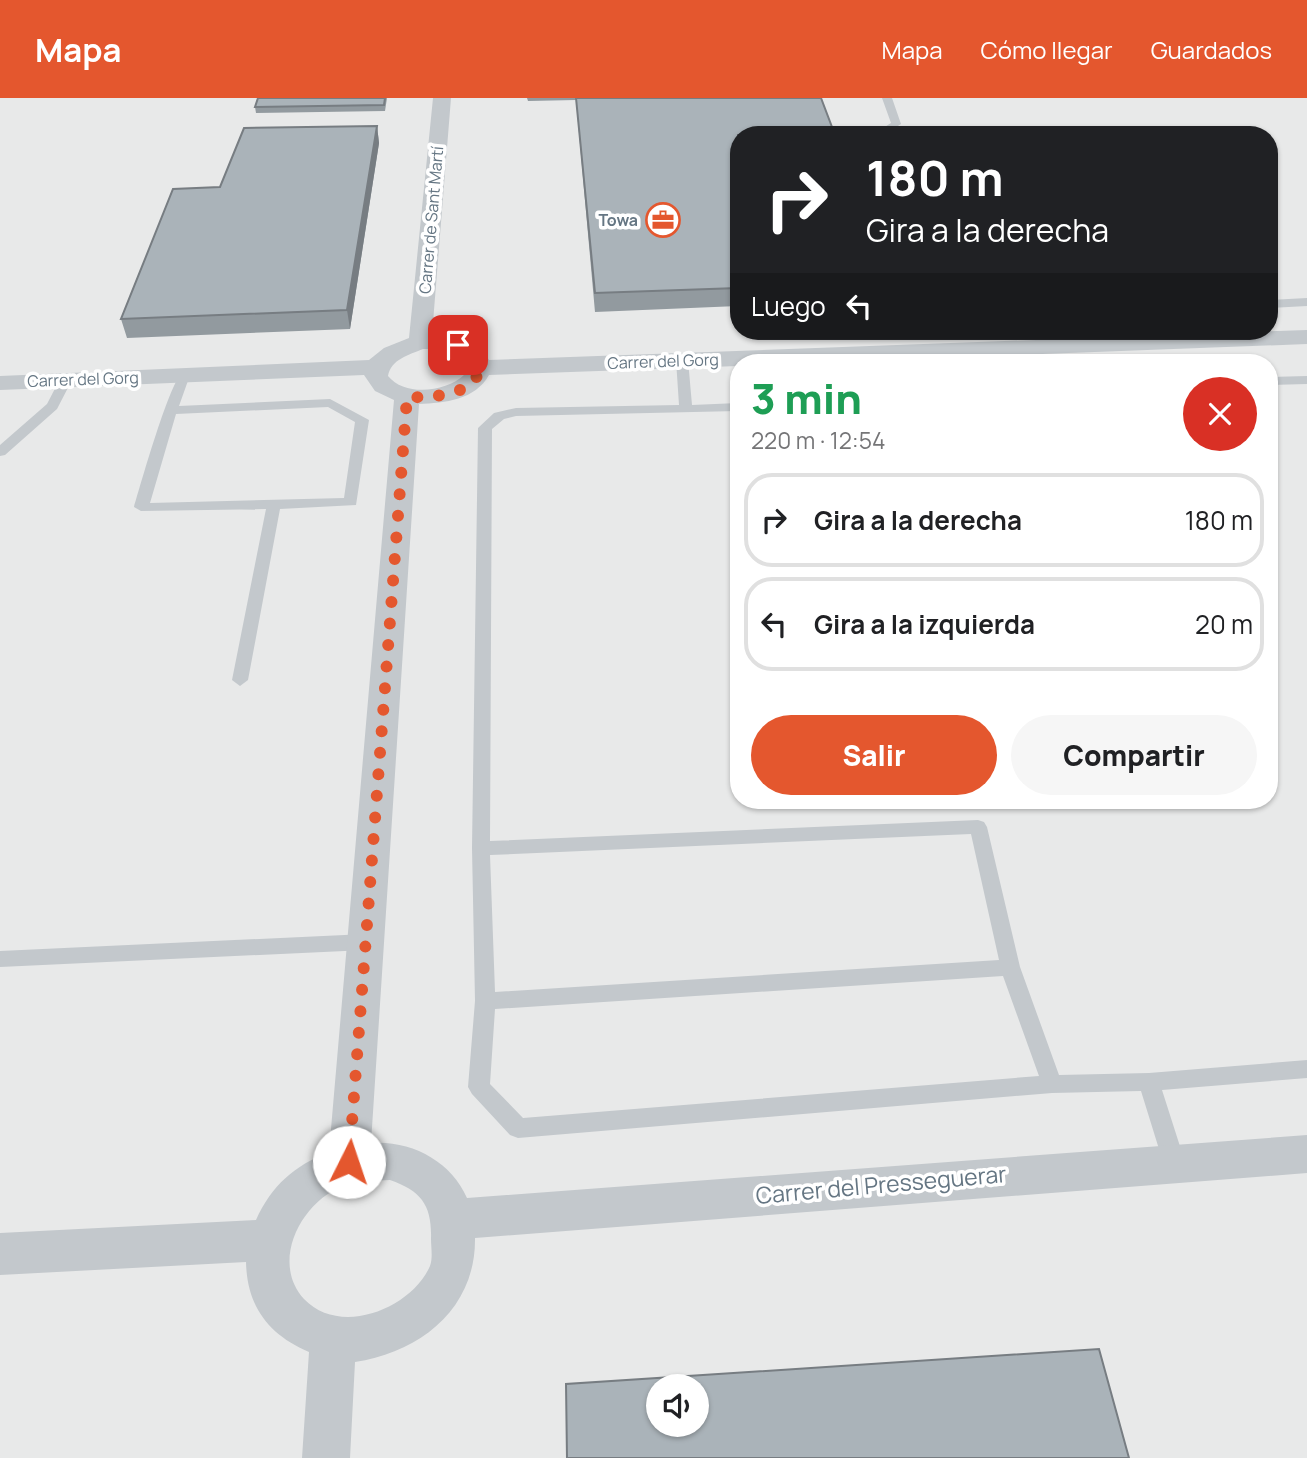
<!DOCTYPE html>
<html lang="es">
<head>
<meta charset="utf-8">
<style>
  body { margin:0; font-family:Manrope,sans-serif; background:#f6f6f6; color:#202124; height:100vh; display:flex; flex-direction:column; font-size:26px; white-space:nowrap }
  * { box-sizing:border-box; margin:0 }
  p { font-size:23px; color:#757577 }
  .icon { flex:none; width:38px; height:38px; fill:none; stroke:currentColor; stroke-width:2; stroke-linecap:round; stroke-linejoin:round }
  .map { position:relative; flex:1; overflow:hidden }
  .side { position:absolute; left:730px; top:256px; width:548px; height:455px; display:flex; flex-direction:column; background:#fff; border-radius:28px; box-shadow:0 2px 5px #0004 }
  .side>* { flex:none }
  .guide { position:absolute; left:730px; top:28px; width:548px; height:214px; border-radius:28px; box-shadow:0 2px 5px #0004; background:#202124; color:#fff; overflow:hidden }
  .buttons { position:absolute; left:646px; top:1276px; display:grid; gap:14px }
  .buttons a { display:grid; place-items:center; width:63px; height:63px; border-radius:50%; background:#fff; box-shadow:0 2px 5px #0004; font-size:35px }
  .pin { position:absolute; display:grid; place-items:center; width:60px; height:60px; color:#fff; margin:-30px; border-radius:14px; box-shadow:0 4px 10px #0006 }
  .me { position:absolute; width:77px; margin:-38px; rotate:4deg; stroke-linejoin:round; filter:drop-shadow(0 0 5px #0008) }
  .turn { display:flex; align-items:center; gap:24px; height:147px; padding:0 21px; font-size:32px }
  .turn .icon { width:91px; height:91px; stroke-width:2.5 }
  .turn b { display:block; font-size:49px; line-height:60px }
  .then { display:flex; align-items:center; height:66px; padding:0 21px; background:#0003; gap:14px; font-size:26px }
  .round { display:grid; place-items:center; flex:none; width:74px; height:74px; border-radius:37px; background:#f6f6f6 }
  .headline { display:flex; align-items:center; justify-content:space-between; height:119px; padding:0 21px }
  h1 { font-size:42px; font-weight:800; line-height:52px; color:#1e9e55 }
  .primary-button { display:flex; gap:14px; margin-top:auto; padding:14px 21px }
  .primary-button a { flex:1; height:80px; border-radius:42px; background:#e4572e; color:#fff; font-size:28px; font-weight:800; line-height:80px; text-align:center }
  .primary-button a+a { background:#f6f6f6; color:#202124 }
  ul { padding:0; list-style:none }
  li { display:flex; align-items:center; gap:21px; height:94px; margin:0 14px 10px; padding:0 7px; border:4px solid #e0e0e0; border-radius:28px }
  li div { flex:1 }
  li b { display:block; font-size:26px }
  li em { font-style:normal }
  header { display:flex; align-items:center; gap:42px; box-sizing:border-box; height:98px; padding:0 35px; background:#e4572e; color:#fff }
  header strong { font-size:33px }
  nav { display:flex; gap:38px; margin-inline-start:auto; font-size:24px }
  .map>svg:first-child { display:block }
  .built { fill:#e8e9e9; fill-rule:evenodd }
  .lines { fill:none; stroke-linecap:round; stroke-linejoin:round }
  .service { fill:#c3c8cc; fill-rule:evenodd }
  .minor { fill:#c3c8cc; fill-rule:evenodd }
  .wall { fill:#929a9f }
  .shaded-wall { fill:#777d82 }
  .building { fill:#aab3b9; stroke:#777d82; stroke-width:2; fill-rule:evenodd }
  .route { stroke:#e4572e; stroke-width:12; stroke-dasharray:0 21.6 }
  .labels { text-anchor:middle; stroke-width:7; stroke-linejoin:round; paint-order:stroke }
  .far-street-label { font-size:16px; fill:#657683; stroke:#fff }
  .far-poi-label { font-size:16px; font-weight:bold; fill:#657683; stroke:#fff; text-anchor:end }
  .near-street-label { font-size:23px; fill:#657683; stroke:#fff }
</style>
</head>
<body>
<header>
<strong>Mapa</strong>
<nav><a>Mapa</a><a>Cómo llegar</a><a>Guardados</a></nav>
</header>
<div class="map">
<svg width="1307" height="1360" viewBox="0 0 1307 1360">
  <rect width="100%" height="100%" fill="#fafaf8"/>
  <path class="built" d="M0,0H1307V1360H0ZM738,37H1269V233H738ZM738,264H1269V702H738ZM658,1288H696V1326H658Z"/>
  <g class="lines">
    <path class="service" d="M882,0H892L901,26L890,33L892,37H882L880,32L891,25Z
      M1307,200V208L1269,210V202Z
      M976,247L982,251L986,264H974L970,251Z
      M682,258L688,262L692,307L738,305V313L516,318L504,321L492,331L490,743L978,722L984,724L987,729L1020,869L1059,977L1149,975L1307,962V980L1162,992L1185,1064L1182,1071L1174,1074L1166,1071L1163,1064L1141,993L1052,995L518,1040L510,1037L472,996L468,989L475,903L472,750L478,330L494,315L516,310L679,307L676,262ZM971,736L999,862L495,894L490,757ZM1003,878L1039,978L523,1020L490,986L495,911Z
      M184,273L190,277L179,308L330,301L369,322L356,407L280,411L248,582L240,588L232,582L266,411L141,413L134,409C140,389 171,278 184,273ZM328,309L355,324L344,400L150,405L176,316Z
      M66,278L72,282L57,311L5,357L0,358V347L47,306L61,279Z
      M1307,278V286L1269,287V279Z
      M366,836L373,838L376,844L373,850L366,852L0,869V853Z"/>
    <path class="minor" d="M433,0H451L432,237C456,237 477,242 489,262L1307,232V246L826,264H738V268L489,277C475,302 445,305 419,306L371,1045C411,1042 451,1063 467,1100L1307,1037V1075L475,1140C476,1210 421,1254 355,1264L350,1360H302L309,1254C269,1237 247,1209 246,1164L0,1177V1135L256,1122C272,1087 294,1068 329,1054L394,302L375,293L364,277L0,292V278L369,262L384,250L409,240ZM423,251C439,251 452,251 465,261L464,277C446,294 405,299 388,278C391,261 409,257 423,251ZM390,1082C422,1093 432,1108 431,1141C431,1149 433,1160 430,1168C411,1211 340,1239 304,1201C270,1164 301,1104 343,1088C357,1082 375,1083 390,1082Z"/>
  </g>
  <path class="wall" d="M387,0L385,13L256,15L255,9Z
    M527,0H821L738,37V208L595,214L576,2L528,3Z
    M377,28L379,45L350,231L127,240L121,221L220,89Z"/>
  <path class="shaded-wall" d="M377,28L379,45L350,231L347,212Z"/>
  <path class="building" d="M258,0H385L384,7L255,9Z
    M576,0H821L835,37H738V190L595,195Z
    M377,28L347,212L121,221L173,91L220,89L244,30Z
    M1099,1251L1129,1360H567L566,1286ZM658,1288H696V1326H658Z"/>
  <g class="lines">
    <path class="route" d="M349,1064L407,299C431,300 488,297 478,260L458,247"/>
  </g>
  <defs>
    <g id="office-ring" transform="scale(1.75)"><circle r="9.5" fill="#fff" stroke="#e4572e" stroke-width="1.5"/><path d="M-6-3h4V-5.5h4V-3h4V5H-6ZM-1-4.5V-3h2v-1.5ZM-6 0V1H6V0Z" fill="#e4572e"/></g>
  </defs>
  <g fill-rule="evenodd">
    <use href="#office-ring" x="663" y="122"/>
  </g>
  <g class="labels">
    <g class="far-street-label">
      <text transform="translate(431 122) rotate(-85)" y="6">Carrer de Sant Martí</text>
      <text transform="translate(663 263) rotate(-2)" y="6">Carrer del Gorg</text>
      <text transform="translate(83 281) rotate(-2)" y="6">Carrer del Gorg</text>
    </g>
    <g class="far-poi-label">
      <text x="638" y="128">Towa</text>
    </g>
    <g class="near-street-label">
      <text transform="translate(881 1087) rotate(-5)" y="8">Carrer del Presseguerar</text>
    </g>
  </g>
</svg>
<div class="buttons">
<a><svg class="icon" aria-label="sound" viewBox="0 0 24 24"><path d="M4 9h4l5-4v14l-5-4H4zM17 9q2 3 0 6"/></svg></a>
</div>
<div class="pin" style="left:458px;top:247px;background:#d93025"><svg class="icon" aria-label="arrive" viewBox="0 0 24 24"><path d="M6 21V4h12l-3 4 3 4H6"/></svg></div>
<svg class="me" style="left:349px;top:1064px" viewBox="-20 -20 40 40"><circle r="19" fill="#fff"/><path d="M0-13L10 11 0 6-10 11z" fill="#e4572e"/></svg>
<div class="guide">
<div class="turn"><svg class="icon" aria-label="right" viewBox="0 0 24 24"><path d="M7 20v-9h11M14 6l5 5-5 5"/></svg><div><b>180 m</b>Gira a la derecha</div></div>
<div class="then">Luego<svg class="icon" aria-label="left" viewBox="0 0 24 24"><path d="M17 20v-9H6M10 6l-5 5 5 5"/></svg></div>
</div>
<section class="side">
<div class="headline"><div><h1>3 min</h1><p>220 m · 12:54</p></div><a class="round" style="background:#d93025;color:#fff"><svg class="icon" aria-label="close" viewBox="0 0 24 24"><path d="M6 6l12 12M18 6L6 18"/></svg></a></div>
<ul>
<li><svg class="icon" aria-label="right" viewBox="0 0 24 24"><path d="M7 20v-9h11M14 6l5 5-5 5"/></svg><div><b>Gira a la derecha</b></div><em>180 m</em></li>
<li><svg class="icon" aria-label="left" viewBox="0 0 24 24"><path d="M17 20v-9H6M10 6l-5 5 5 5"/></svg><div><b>Gira a la izquierda</b></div><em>20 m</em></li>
</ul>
<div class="primary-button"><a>Salir</a><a>Compartir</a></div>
</section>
</div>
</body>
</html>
